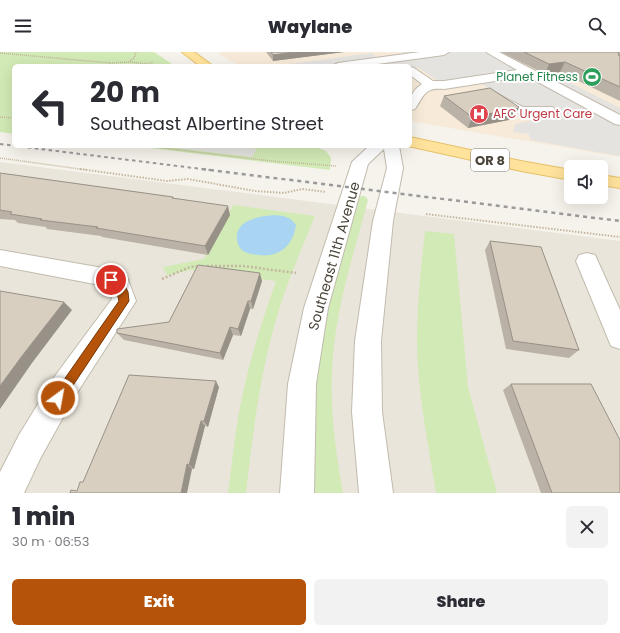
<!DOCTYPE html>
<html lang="en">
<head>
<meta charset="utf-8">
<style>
  body { margin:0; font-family:Poppins,sans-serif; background:#f2f2f3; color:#2b2b33; height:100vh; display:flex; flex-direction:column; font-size:15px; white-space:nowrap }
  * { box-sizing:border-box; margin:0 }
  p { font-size:13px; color:#7c7c81 }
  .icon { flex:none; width:22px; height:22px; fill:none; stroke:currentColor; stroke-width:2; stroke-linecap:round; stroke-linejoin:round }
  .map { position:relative; height:441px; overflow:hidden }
  .panel { display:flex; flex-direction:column; background:#fff; flex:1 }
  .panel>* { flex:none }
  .guide { position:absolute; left:12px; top:12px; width:400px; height:84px; border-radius:6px; box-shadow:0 4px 16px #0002; background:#fff; color:#2b2b33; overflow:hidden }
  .fabs { position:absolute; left:564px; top:108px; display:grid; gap:8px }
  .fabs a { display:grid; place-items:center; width:44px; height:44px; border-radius:6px; background:#fff; box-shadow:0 4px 16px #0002; font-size:20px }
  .pin { position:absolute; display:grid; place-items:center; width:34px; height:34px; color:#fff; margin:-17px; border:2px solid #fff; border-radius:50%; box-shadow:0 1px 4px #0007 }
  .me { position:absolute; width:44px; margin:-22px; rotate:32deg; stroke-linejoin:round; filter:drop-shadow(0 0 3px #0008) }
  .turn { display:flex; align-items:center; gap:14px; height:84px; padding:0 12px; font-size:18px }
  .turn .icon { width:52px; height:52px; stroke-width:2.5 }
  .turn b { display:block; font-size:28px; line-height:34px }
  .round { display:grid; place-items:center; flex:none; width:42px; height:42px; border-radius:6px; background:#f2f2f3 }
  .summary { display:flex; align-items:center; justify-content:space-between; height:68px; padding:0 12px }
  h1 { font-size:24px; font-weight:800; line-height:30px }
  .primary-button { display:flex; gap:8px; margin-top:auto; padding:8px 12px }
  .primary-button a { flex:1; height:46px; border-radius:6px; background:#b45309; color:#fff; font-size:16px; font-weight:800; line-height:46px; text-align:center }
  .primary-button a+a { background:#f2f2f3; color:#2b2b33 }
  header { display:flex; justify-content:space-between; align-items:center; height:52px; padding:0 12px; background:#fff; font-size:18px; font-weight:800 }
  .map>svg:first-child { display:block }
  .residential { fill:#eae5da }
  .commercial { fill:#f7ead8 }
  .green { fill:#d2eab5 }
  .parking { fill:#e5e3e0 }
  .water { fill:#a9d4f2 }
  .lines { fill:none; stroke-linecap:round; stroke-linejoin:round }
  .minor-casing { stroke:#c2bbae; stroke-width:2 }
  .major-casing { stroke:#e6c16a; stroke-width:2 }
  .path-far2 { stroke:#c4b79f; stroke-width:1.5; stroke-dasharray:1 1; stroke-linecap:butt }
  .path-far1 { stroke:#c4b79f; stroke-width:2; stroke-dasharray:1.5 1.5; stroke-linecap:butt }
  .path { stroke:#c4b79f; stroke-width:2.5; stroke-dasharray:2 2; stroke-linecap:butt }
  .minor { fill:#fff; fill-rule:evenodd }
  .major { fill:#ffe39c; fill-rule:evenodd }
  .rail-far1 { stroke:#9a9a9a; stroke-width:2; stroke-dasharray:3.5 3.5; stroke-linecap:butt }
  .rail { stroke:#9a9a9a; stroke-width:2.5; stroke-dasharray:4 4; stroke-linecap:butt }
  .wall { fill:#bab2a6 }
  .shaded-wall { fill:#979187 }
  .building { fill:#d8cfc1; stroke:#979187 }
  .route { fill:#b45309; stroke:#753606 }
  .labels { text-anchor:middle; stroke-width:4; stroke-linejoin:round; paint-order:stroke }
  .far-leisure-label { font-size:12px; fill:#27864d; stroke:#fff; text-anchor:end }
  .far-health-label { font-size:12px; fill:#be3a42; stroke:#fff; text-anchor:start }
  .shield { fill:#fff; stroke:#817c74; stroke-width:1 }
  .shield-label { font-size:13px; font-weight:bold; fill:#4b4439 }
  .street-label { font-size:14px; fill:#4b4439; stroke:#fff }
</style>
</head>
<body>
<header><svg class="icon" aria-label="menu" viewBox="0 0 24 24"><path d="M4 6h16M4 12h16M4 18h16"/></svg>Waylane<svg class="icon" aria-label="search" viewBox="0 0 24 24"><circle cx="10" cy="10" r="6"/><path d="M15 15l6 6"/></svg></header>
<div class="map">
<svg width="620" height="441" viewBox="0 0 620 441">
  <rect width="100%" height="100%" fill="#f6f3ec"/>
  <path class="residential" d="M0,110L620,189V441H0Z"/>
  <path class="commercial" d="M226,0H561L620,26V105L410,69V14H240L217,1Z"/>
  <path class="green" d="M0,0H154L175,14H14V82L0,80Z
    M134,94H313L326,99L331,106L330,118Z
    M362,144H365L368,148C353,204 334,261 332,320C330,360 336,401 343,441H311V350L320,276L359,145Z
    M233,153L315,164C302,196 288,228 278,261C260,320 253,380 246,441H228C233,405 236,368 245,332C253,297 264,263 276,229L192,218L167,223L163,215L204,207Z
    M425,179L454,182L468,335L497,441H436C428,390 417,339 417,288C417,251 421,215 425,179Z"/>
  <path class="parking" d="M401,0H509L531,11L523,13L544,24L553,22L620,56V104L530,88L529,82L513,80L515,72L548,65L532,55L521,57L471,25L439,30L419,16L410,17V14H275L372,1L376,5L402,1Z
    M158,94H232L257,97L252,105Z"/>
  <path class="water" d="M275,163C285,164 290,165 296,173C293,194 279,206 258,203C253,202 247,202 243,199C239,196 238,192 237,188C234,168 260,164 275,163Z"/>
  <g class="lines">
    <g class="minor-casing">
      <path id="minor" d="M420,0H449L444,3L363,14H332L338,11Z
        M486,0H499L620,63V73L615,72L527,24L444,37C425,35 424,43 415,57L410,58C410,46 411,39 422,32L410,23V15L414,16L433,29H444L517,18Z
        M492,39L523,55H553L555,58L553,61C525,68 511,61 488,46L486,43L488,40Z
        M369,94H399L403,116L393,169L381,289L382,360L393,441H359L352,360L355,289L373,169L387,116L384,97L368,112L328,256L316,332L314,441H280L288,332L304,256L352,110Z
        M0,198L103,216L127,225L136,249L75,344L41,405L24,441H0V420L19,383L55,324L112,247L109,237L100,233L0,214Z
        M587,201L595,203L620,258V297L611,294L576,209L579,203Z"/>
    </g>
    <g class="major-casing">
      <path id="major" d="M182,0H194L213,14H200Z
        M410,85L521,109L571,118V128L521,119L408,94H410Z
        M601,123L620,126V136L601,133Z"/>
    </g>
    <path class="path-far2" d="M0,1L110,11L109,14
      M130,9L134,6L136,0
      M110,11L130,10L148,12L153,10
      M0,65L14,66
      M146,94L272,109L336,114
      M0,106L87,118"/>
    <path class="path-far1" d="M80,117L167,129L188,127L255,139L284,141L302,137L326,140
      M426,162L620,185"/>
    <path class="path" d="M207,214H243L296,221
      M162,227L190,215L200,214"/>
    <use href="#minor" class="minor"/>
    <use href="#major" class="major"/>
    <path class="rail-far1" d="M0,92L210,118"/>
    <path class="rail" d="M202,117L620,169"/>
  </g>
  <path class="wall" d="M266,0H344L273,9Z
    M501,0H620V49L560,20L545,22Z
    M444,44L519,55V56L514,67L468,76L440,54Z
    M0,121L173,145L174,146L230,163L208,203L102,185L101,184L47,177L46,175L18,171L15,168L0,167Z
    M490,189L579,298L569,306L506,297L485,198Z
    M262,229L253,257H250L241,284L233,283L223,308L124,288L117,281L169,270Z
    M511,332L620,441H541L503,338Z
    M219,335L208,375L205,374L194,417H192L77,439L83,430Z"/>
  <path class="shaded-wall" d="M295,0H344L273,9V3Z
    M565,10L560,20L545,22L549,12Z
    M519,55V56L514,67L468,76L472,65Z
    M228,154L230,163L208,203L205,194Z
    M260,221L262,229L253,257L251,249Z
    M248,249L250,257L241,284L238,277Z
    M64,250L72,258L32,311L0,357V334L22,304Z
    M230,275L233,283L223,308L220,301Z
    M216,329L219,335L208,375L204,369Z
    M201,369L205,374L194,417L189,413Z
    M187,412L192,417L187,441H181Z"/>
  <path class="building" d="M271,0H295L273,3Z
    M524,0H618L619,4H620V35L565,10L549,12Z
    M490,36L519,55H518L519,56L472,65L444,44Z
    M0,121L173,145L172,146L228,154L205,194L96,176L98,175L40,168L42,167L10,162L12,160L0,158Z
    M490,189L541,195L579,298L513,289Z
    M198,213L260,221L251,249H248L238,277L230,275L220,301L117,281V277L169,270Z
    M0,239L64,250L22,304L0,334Z
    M129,323L216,329L204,369H201L189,413L187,412L181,441H70L71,438L77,439L80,430H83Z
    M511,332H591L620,388V441H552Z"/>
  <path class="route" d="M111,225L122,228L128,240L129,249L62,350L58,352L54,350L52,346L54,342L119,249L115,233L108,231L107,228Z"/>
  <defs>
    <g id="stadium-disc" transform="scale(1)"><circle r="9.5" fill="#2e9e5b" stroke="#fff"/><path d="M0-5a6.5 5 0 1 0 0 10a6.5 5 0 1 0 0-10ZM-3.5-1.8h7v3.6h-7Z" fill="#fff"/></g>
    <g id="hospital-disc" transform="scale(1)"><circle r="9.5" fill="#e0444e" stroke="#fff"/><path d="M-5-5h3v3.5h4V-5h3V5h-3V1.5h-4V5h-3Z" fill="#fff"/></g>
  </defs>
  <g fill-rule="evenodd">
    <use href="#stadium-disc" x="592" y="25"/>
    <use href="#hospital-disc" x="479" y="62"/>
  </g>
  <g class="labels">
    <g class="far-leisure-label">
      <text x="578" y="29">Planet Fitness</text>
    </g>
    <g class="far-health-label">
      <text x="493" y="66">AFC Urgent Care</text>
    </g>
    <rect class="shield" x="471" y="97" width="38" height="22" rx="3"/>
    <g class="shield-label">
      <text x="490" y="113">OR 8</text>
    </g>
    <g class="street-label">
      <text transform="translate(334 204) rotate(-74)" y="5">Southeast 11th Avenue</text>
    </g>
  </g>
</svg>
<div class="fabs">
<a><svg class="icon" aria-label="sound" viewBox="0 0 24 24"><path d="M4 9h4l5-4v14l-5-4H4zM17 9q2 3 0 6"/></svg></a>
</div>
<div class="pin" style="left:111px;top:228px;background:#d93025"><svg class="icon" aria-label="arrive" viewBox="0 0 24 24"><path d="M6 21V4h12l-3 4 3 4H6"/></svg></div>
<svg class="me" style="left:58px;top:346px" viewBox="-20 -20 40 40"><circle r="17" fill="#b45309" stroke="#fff" stroke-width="3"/><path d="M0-11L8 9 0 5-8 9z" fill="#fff"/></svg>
<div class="guide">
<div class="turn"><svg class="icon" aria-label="left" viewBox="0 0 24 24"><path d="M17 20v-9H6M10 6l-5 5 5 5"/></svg><div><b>20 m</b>Southeast Albertine Street</div></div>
</div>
</div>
<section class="panel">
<div class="summary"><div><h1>1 min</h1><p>30 m · 06:53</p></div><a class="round"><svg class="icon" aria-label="close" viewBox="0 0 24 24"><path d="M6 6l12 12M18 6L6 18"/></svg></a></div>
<div class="primary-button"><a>Exit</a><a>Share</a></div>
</section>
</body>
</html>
